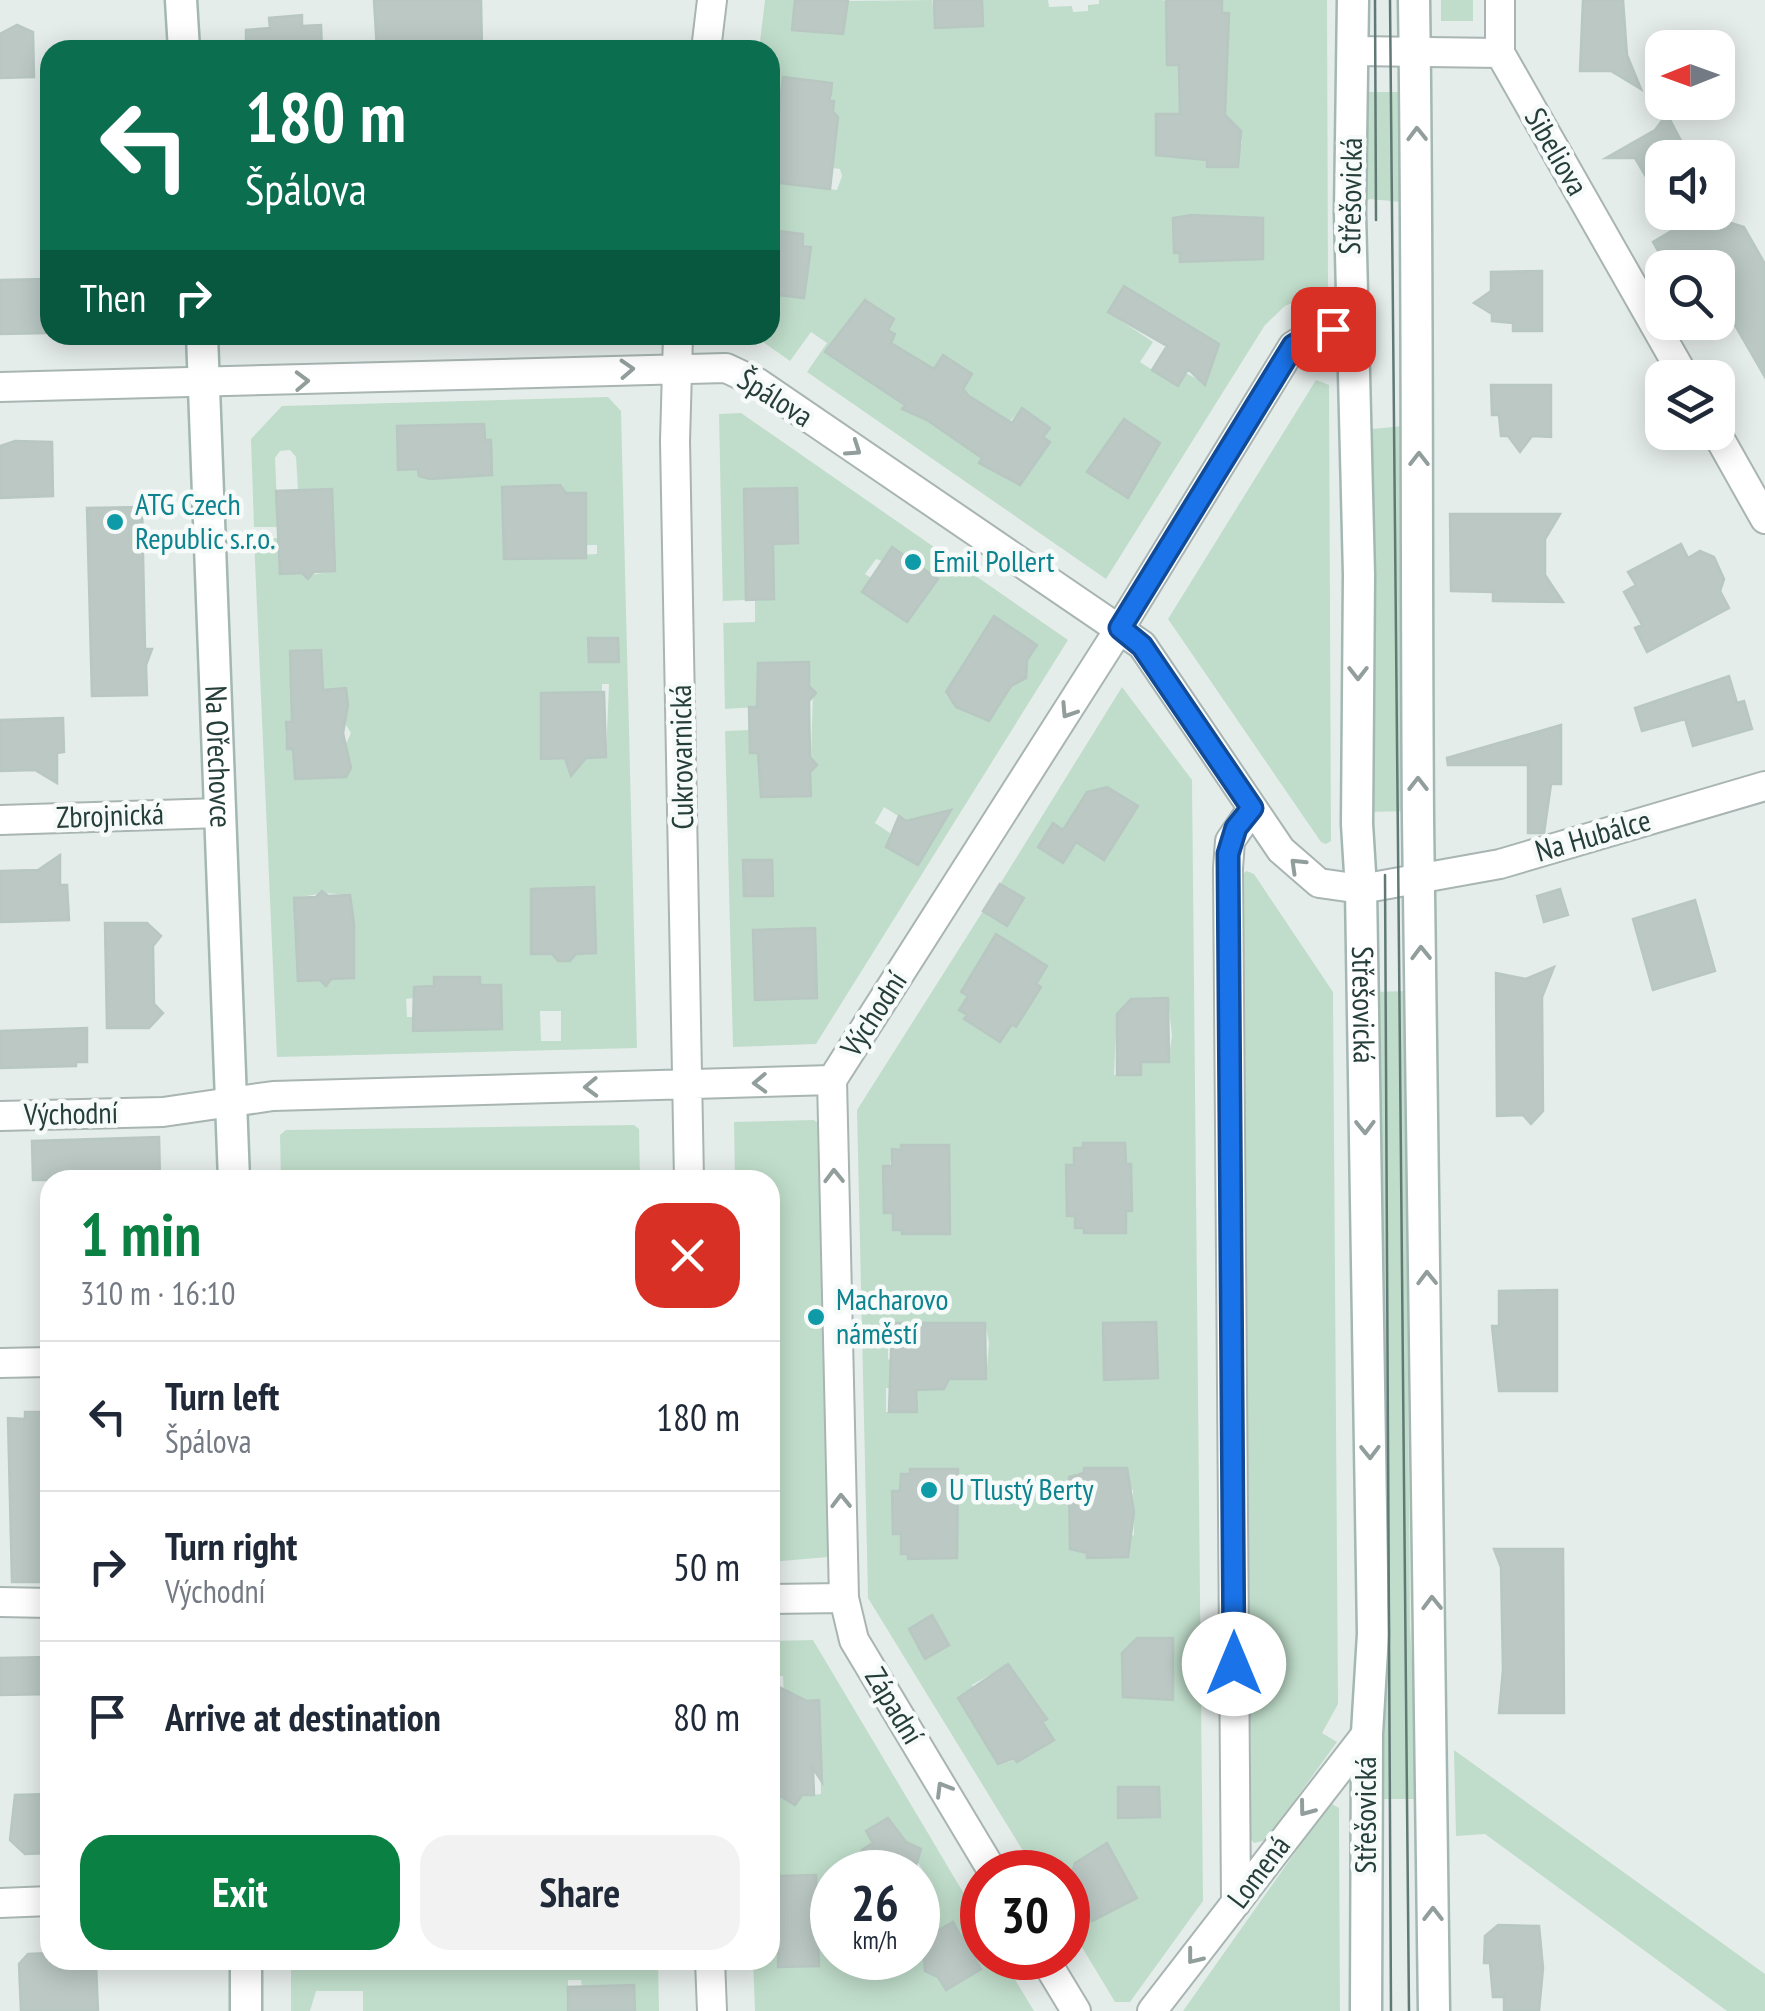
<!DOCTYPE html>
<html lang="en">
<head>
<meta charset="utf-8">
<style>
  body { margin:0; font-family:"PT Sans Narrow",sans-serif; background:#f2f2f3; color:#1f2937; height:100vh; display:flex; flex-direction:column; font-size:38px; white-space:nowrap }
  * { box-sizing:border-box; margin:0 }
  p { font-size:32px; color:#747a83 }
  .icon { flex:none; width:55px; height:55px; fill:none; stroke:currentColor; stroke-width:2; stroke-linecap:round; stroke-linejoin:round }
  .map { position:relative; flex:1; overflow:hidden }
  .panel { position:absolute; left:40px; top:1170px; width:740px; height:800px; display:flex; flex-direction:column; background:#fff; border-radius:30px; box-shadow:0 5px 25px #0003 }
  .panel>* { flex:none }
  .guide { position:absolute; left:40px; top:40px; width:740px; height:305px; border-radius:30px; box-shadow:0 5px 25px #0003; background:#0b6e4f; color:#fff; overflow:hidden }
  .needle { width:65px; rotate:269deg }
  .controls { position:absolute; left:1645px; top:30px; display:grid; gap:20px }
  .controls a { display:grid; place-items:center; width:90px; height:90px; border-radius:20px; background:#fff; box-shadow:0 5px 25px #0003; font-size:50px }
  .speed { position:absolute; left:810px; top:1850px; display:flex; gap:20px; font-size:50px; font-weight:700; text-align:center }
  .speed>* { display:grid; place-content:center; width:130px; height:130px; border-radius:50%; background:#fff; box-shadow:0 5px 25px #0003; line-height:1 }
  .speed small { font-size:25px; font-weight:400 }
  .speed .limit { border:15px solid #d22; background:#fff; color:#111 }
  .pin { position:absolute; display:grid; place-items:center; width:85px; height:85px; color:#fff; margin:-42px; border-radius:20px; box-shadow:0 5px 15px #0006 }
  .me { position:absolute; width:110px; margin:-55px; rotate:0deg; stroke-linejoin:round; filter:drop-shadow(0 0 8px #0008) }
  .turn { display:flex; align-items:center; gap:35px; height:210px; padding:0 40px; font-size:45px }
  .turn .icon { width:130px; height:130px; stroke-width:2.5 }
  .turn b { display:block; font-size:70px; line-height:85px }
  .then { display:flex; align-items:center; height:95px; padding:0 40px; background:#0003; gap:20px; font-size:38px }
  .round { display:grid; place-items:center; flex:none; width:105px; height:105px; border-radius:30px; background:#f2f2f3 }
  .overview { display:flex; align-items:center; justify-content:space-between; height:170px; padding:0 40px }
  h1 { font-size:60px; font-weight:700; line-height:75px; color:#0b8043 }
  .primary-button { display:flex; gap:20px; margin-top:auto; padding:20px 40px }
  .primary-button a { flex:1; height:115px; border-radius:30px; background:#0b8043; color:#fff; font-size:40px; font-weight:700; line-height:115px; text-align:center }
  .primary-button a+a { background:#f2f2f3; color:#1f2937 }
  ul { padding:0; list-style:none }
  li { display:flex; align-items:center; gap:30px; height:150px; padding:0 40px; border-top:2px solid #e0e1e3 }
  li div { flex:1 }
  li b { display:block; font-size:38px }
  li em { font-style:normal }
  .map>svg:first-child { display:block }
  .green { fill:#c0ddcb; fill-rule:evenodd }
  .building { fill:#bbc8c4; stroke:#b8c7c2; stroke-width:2.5 }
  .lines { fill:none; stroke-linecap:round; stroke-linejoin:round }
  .street-casing { stroke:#a8b5b2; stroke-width:32 }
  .secondary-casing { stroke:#a4b8b3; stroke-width:35 }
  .street { stroke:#fff; stroke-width:28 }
  .secondary { stroke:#fff; stroke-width:30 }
  .tram { stroke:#607975; stroke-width:2.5 }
  .oneway { stroke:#929e9c }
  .route-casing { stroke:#114b97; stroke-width:25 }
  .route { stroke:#1a73e8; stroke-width:18 }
  .culture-dot { fill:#0f9aa8; stroke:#f6faf8; stroke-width:4 }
  .labels { text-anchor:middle; stroke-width:9; stroke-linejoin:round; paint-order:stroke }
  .street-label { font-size:30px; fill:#253e3a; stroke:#f6faf8 }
  .culture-label { font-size:30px; fill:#0d838f; stroke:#f6faf8; text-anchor:start }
</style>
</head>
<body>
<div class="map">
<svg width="1765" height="2011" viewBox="0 0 1765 2011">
  <rect width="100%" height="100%" fill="#e5edeb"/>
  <path class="green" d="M765,0H794L792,30L843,33L848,1L932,0L936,28L983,26V0H1048L1049,7L1072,6L1073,12L1088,11V5L1099,4V0H1161L1166,1L1168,65L1228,64L1229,14L1219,13L1222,0H1327L1328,287L1285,306L1265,325L1106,579L807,372L827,343L811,332L790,361L753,335H770V294L804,298L811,254V247L770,230V148L775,149L772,182L837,190L842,176L840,169L832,168V83L780,111L770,110V50H759ZM1180,109L1225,126L1237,125L1242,143L1208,167L1207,160L1156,155V114H1180ZM1191,215L1263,219L1262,259L1180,261V253L1174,252V218ZM1124,286L1170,315L1190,333L1194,328L1219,344L1197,379L1186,373L1177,386L1140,362L1153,342L1108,312ZM864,300L894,319L888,330L893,340L863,378L827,350ZM944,355L972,374L963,389L970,395L924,419L909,413L906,405ZM1022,409L1049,428L1043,437L1050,443L1021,485L985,464L1009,422ZM1125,419L1153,439L1152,458L1127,497L1087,472Z
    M1441,0H1473V21H1441Z
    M1369,92H1402L1401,202L1370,199L1363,202Z
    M1316,380L1329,385L1331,841L1326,844L1321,842L1168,619Z
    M608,397L621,411L637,1048L277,1057L254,539L278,538L305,576L335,571L332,489L298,490L296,457L290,450L280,451L275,458L278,527H254L251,439L282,406ZM484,424L485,440L463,475L453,479L421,476L418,469H398L397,426ZM586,493V545H597V554L504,559L502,495ZM618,638V662H589V638ZM602,684H609L606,757L586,758L580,766H568L565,759H541L540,709L602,692ZM343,689L348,700L344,722L351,733L345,746L351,763L346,777L295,779L293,749L287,748L286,723L292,722L291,692ZM593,888L596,953L576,954L570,961H558L552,954H531L532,889ZM325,893L350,895L353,978L298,980L294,898ZM435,977H479L480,985H501L502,1029L414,1031V1017H407L406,999L413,998L414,987L434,986ZM540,1011H561V1041H541Z
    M741,413L1068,640L816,1044L733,1047L725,731L749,730L750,752L758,753L759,765L810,796L813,690L809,686L758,663L757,707L725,709L719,414ZM797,489L798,543L745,545L744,490ZM876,559L937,579L907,622L862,592L871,578L865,574ZM773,582L774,599L755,600V622L723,623V601L745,600V583ZM994,616L1036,645L1025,664L1026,679L1014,682L989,721L958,708L945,694ZM884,807L934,839L918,865L887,847L890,833L875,823ZM743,860H772V896H744Z
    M1363,425L1372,429L1403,426L1401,712L1412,811L1367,812C1376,682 1373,555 1363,425Z
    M1122,687L1192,780L1203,1901L1130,2002H1115L1068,1924V1872H1036L868,1598L857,1110L983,911L1007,925L1023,899L1000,884ZM1107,787L1138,806L1104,860L1076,842L1063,862L1038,848L1053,824L1063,830L1088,791L1096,795ZM1012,943L1047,966L1036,984L965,1019L967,1015L959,1010L968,996L961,992L966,983ZM1168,999L1172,1036L1168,1062H1141V1075H1114L1117,1012ZM1083,1143H1125L1126,1164L1131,1165L1132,1211H1126V1232L1084,1233V1228H1075V1216H1066V1166L1074,1165V1148H1083ZM901,1145H949L950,1234H902V1230L893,1229V1213H884L892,1150H901ZM1156,1322V1378L1104,1380V1323ZM963,1323H985L989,1343L986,1378L949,1379L944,1389H934L888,1359V1343ZM916,1388V1412H886V1388ZM910,1469H957V1558L909,1559L901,1534L893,1533L892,1491H900L901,1474H910ZM1078,1473L1133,1490L1134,1535L1087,1558V1553L1070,1548L1069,1477ZM1137,1638H1173V1700L1123,1697L1122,1651L1131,1650ZM1009,1664L1047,1718L1042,1722L1054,1740L1008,1762L959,1698L974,1690L972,1685ZM1118,1787L1159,1788L1160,1817L1119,1818ZM1105,1845L1137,1898L1092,1921L1069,1881L1077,1876L1075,1863Z
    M1247,871L1254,874L1333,992L1338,1704L1322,1733L1337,1742L1266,1840L1254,1843L1247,1835L1241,875Z
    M1405,991L1410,1626L1420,1799H1374L1375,992Z
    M814,1120L818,1123L828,1557L770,1562V1180H735L734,1122Z
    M634,1125L639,1129L640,1180H281L280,1135L286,1130Z
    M813,1640L982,1924V1958H1002L1034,2011H755L753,1960H770V1702L774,1796H786L795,1803L801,1796L821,1794L819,1701H798L791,1693L784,1701L783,1676H770V1641ZM888,1819L908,1846L919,1851L916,1859L926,1876L918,1882V1958H832V1872H869L872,1867L862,1850L873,1843L866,1831ZM816,1875L819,1966L778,1967L780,1876ZM952,1922L963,1939L973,1940L971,1952L981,1969L946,1990L935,1973L926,1971L928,1960L918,1942Z
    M1454,1750L1765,1974V2011H1727L1485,1834L1456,1836Z
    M1330,1803L1339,1808L1340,2011H1183Z
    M291,1960H658L659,2011H635L634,1986L582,1987L581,1980H568V2011H363V1991H316L310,2011H291Z"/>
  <path class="building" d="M374,0H481L482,50H377Z
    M795,0H848L843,34L792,30Z
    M934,0H982L983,26L935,28Z
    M1166,0H1222V13H1229L1225,115L1241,131L1238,167H1207V160L1156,155V114H1180L1179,65H1167Z
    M1583,0H1623L1627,55L1641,89L1611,71H1580Z
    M302,15V26L321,25L322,50H246V30L270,28L269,18Z
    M17,25L33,32L34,77L0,78V34Z
    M783,77L832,83L830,101H834L833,112L838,117L830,189L771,182Z
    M1667,114L1690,158H1662V204L1635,158H1606L1655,130Z
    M1662,212H1696L1744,227L1765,264V377L1718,296V268H1668L1653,242L1673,230Z
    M1191,215L1263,218V259L1180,262V253H1174L1173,218Z
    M770,230L803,234V246L811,247L804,298L770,294Z
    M1542,271V331H1513V323L1492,321V314L1474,303L1491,291V272Z
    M47,279L48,333L0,334V280Z
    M1124,286L1219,344L1205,385L1188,369L1178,386L1152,370L1167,346L1108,312Z
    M865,300L894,319L888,330L895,334L891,343L934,369L943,355L972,374L963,389L969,396L1012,423L1022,408L1050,428L1043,437L1050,442L1020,485L979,463L982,458L927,420L902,409L905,405L825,352Z
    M1491,385H1551V437L1532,436L1520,452L1508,436H1501L1499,415H1492Z
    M1124,419L1160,443L1128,498L1087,472Z
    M484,424L485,440H491L492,475L430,479L419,476L418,469L398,470L397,426Z
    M15,441L52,442L53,496L0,498V446Z
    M560,485L566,493H586V558L504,559L502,487Z
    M797,488L798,543L773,544L774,599L746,600L744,489Z
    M332,489L335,571L314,572L308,579L302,573L280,574L276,491Z
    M142,507L145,649H152L146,665L147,695L92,696L87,508Z
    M1450,514H1560L1545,539V575L1563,602L1493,601V592L1451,591Z
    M1681,544L1688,558L1700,551L1714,557L1724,579L1720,591L1729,608L1647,652L1635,628L1642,625L1624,592L1636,585L1628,572Z
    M892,547L938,579L907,622L862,592Z
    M994,616L1037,645L1027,660L1026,678L1011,686L989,721L956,707L946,692Z
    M588,638H618L619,662H589Z
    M321,650L323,690L346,688L348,705L343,733L351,768L346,777L295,779L293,749H287V735L286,722H292L290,651Z
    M809,662V686L816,693L809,701L810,757L817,765L810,772L811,796L761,797L758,753H750L749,707H757L758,663Z
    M1729,676L1737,703L1744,701L1752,729L1693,746L1685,719L1642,731L1635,708Z
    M604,692L606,757L586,758L571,776L565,758L541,759V693Z
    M63,718L64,752L57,753V783L35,770L0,771V720Z
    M1561,725V784H1551L1544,833H1528V765H1448L1447,758Z
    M1107,787L1138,806L1104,860L1076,842L1063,863L1038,847L1053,823L1063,830L1087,792Z
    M951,810L918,865L886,847L899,816L906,821Z
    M60,855V885H67L69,920L0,922V871L38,870Z
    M743,860H772L773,896H744Z
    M1000,884L1024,898L1007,926L983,911Z
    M594,887L596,953L576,954L570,961H558L552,954H531V889Z
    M1560,889L1568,915L1544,922L1537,896Z
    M322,891L328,896L350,895L354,924V978L331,979L326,986L320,980L298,981L294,898L316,897Z
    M1695,900L1715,971L1653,990L1633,919Z
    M105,923H147L161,936L153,946L154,1004L163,1013L149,1028H107Z
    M815,928L817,998L755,1000L753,930Z
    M996,934L1047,966L1036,984L1041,987L1016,1027L1012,1024L1000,1042L964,1019L967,1015L959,1010L968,996L961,992Z
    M1554,967L1542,997L1543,1111L1531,1124L1523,1115L1497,1116L1496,973L1526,979Z
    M434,977H480V985H501L502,1029L413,1031L414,987L434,986Z
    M1168,998L1169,1062H1141V1075H1117V1014L1131,999Z
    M87,1028V1062H76V1066L0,1068V1031Z
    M159,1137L160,1180H33L32,1141Z
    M1083,1143H1125L1126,1164H1131L1132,1211H1126V1233H1084V1228H1075V1216H1067L1066,1165H1074V1148H1083Z
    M901,1145H949L950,1234H902V1230H893V1213H884L883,1166H892V1149L901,1150Z
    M1557,1290V1391H1499L1492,1326H1499V1291Z
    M1156,1322L1158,1378L1104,1380L1103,1323Z
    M892,1323H985L986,1379H949L944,1389L916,1390L917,1412H889Z
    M25,1412H50V1582H12L8,1418L25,1419Z
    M1084,1468H1127L1134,1512L1128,1557L1087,1558V1553L1070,1549L1069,1477L1084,1473Z
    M910,1469H958L957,1558L908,1559V1554H901V1534H893L892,1491H900L901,1474H910Z
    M1494,1549H1563L1564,1713H1499L1503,1670L1501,1567Z
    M932,1615L949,1645L925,1659L909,1629Z
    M1137,1638H1173V1700L1123,1697L1122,1653Z
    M50,1657V1694L0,1695V1658Z
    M1008,1664L1047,1719L1042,1722L1054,1740L1017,1762L1014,1758L998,1764L958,1698Z
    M771,1683L807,1701L819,1700L822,1782L813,1768L814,1795H802L795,1805L774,1792Z
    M1118,1787H1159L1160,1817L1118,1818Z
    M50,1794V1853L25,1854L10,1840L15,1795Z
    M888,1818L906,1842L921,1849L914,1872H875L862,1850L873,1843L866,1831Z
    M1107,1843L1137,1898L1092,1921L1069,1883L1075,1863Z
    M816,1875L819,1966L778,1967L780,1876Z
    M953,1922L960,1935L976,1941L972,1954L981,1969L946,1990L938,1977L925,1971L924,1954L918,1942Z
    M1498,1925L1539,1926L1543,1968L1539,2011H1504V1997H1493L1490,1963H1484L1485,1936Z
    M50,1953V1960H92L96,1966L98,2011H21L19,1964L28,1954Z
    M634,1985L635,2011H568V1987Z"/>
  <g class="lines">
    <g class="street-casing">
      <path id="street" d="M1500,0V53
        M706,50L712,0
        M1354,51L1500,53L1685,378
        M678,335L675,441L689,1180
        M0,387L726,368L758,383L1142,645L1281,850L1319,883L1361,889L1500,864L1765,786
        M1716,432L1765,519
        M0,820L220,813
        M832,1080L1120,628L1293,346L1314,333L1352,329
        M832,1080L844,1598L854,1640L993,1872
        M0,1116L163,1112L273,1096L832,1080
        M0,1363L50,1362
        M770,1599L844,1598
        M0,1602L50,1603
        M0,1903L50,1901
        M1236,1903L1228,868L1230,841L1252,809
        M1044,1958L1076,2011
        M710,1960L712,2011
        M1152,2011L1367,1733"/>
    </g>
    <g class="secondary-casing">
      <g id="secondary">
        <path d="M181,0L184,50"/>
        <path id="s1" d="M1353,0L1350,213L1359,575L1357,824L1361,889L1373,1634L1367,1733L1366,2011"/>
        <path d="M1414,0C1418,273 1416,546 1418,819C1421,1216 1431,1613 1434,2011"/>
        <path id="s2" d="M202,335L234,1180"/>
        <path d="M246,2011V1960"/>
      </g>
    </g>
    <use href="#street" class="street"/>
    <use href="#secondary" class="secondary"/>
    <path class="tram" d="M1375,0L1376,220
      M1390,0L1409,2011
      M1385,875L1391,2011"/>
  </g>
  <defs><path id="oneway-chevron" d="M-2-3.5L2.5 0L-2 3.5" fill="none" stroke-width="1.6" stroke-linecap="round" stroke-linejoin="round" transform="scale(2.5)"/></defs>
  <g class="oneway">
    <use href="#oneway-chevron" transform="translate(1417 134) rotate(-91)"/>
    <use href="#oneway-chevron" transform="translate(627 369) rotate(-3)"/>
    <use href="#oneway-chevron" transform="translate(302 381) rotate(-2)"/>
    <use href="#oneway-chevron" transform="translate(854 449) rotate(34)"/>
    <use href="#oneway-chevron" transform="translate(1419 459) rotate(-90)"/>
    <use href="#oneway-chevron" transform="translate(1358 673) rotate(90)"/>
    <use href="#oneway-chevron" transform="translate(1068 711) rotate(123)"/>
    <use href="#oneway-chevron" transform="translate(1418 784) rotate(-90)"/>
    <use href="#oneway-chevron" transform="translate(1297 865) rotate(-136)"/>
    <use href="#oneway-chevron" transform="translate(1421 953) rotate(-91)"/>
    <use href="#oneway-chevron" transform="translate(760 1083) rotate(178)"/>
    <use href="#oneway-chevron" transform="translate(591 1087) rotate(178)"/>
    <use href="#oneway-chevron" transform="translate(1365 1127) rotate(89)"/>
    <use href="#oneway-chevron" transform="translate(834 1176) rotate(-91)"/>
    <use href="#oneway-chevron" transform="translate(1427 1278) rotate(-91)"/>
    <use href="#oneway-chevron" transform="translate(1370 1452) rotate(89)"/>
    <use href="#oneway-chevron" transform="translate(841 1501) rotate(-91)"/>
    <use href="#oneway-chevron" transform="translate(1432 1603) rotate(-91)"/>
    <use href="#oneway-chevron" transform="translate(943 1789) rotate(-121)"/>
    <use href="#oneway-chevron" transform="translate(1306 1809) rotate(127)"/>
    <use href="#oneway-chevron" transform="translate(1433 1914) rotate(-90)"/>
    <use href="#oneway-chevron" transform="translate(1194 1957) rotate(128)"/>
  </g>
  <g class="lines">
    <g class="route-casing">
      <path id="route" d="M1234,1664L1228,854L1236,828L1252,808L1142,646L1120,628L1293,346L1314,333L1333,329"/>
    </g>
    <use href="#route" class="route"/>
  </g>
  <g class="culture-dot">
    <circle cx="115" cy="522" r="10"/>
    <circle cx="913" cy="562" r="10"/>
    <circle cx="816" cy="1317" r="10"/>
    <circle cx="929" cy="1490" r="10"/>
  </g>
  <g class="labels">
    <g class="street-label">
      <text transform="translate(1556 152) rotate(60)" y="10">Sibeliova</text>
      <text transform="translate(1351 196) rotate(-89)" y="10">Střešovická</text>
      <text transform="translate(775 398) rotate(32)" y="10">Špálova</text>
      <text dy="10" stroke="none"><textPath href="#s2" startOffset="422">Na Ořechovce</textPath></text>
      <text transform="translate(682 757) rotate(-91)" y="10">Cukrovarnická</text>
      <text transform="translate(110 816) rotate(-2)" y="10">Zbrojnická</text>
      <text transform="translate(1593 836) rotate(-16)" y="10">Na Hubálce</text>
      <text dy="10" stroke="none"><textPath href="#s1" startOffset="1005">Střešovická</textPath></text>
      <text transform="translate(874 1014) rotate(-57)" y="10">Východní</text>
      <text transform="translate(71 1114) rotate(-1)" y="10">Východní</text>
      <text transform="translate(894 1706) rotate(59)" y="10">Západní</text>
      <text transform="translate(1366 1815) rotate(-90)" y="10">Střešovická</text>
      <text transform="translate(1259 1872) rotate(-53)" y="10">Lomená</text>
    </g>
    <g class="culture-label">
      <text x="135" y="515">ATG Czech<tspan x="135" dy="34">Republic s.r.o.</tspan></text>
      <text x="933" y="572">Emil Pollert</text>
      <text x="836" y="1310">Macharovo<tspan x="836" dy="34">náměstí</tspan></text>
      <text x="949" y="1500">U Tlustý Berty</text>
    </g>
  </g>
</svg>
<div class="controls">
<a><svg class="needle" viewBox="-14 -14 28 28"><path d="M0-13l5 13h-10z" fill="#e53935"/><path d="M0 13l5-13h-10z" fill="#747a83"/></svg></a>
<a><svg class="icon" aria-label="sound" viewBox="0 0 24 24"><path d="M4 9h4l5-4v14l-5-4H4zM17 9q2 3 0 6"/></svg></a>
<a><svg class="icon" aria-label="search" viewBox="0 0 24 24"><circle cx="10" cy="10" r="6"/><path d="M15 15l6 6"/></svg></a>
<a><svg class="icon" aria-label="layers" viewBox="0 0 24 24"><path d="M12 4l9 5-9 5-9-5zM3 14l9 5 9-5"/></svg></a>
</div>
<div class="speed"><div>26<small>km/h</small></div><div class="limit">30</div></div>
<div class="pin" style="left:1333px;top:329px;background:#d93025"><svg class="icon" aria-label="arrive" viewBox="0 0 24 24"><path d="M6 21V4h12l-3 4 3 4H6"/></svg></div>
<svg class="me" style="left:1234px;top:1664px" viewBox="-20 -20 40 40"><circle r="19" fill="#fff"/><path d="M0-13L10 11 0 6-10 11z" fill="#1a73e8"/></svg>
<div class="guide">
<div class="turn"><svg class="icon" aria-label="left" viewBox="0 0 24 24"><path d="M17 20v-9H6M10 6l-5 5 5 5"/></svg><div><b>180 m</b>Špálova</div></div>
<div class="then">Then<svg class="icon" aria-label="right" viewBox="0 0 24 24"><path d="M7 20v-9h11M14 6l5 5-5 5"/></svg></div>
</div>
<section class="panel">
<div class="overview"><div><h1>1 min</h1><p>310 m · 16:10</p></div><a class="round" style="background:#d93025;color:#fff"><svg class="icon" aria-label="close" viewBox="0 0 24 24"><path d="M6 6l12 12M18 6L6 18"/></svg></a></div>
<ul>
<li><svg class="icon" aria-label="left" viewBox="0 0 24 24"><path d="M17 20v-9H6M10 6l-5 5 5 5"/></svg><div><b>Turn left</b><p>Špálova</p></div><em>180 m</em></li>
<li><svg class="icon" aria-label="right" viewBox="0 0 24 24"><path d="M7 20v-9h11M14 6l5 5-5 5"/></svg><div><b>Turn right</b><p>Východní</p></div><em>50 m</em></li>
<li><svg class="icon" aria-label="arrive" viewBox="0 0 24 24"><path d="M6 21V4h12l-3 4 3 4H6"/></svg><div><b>Arrive at destination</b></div><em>80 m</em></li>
</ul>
<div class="primary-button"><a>Exit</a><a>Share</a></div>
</section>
</div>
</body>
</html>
